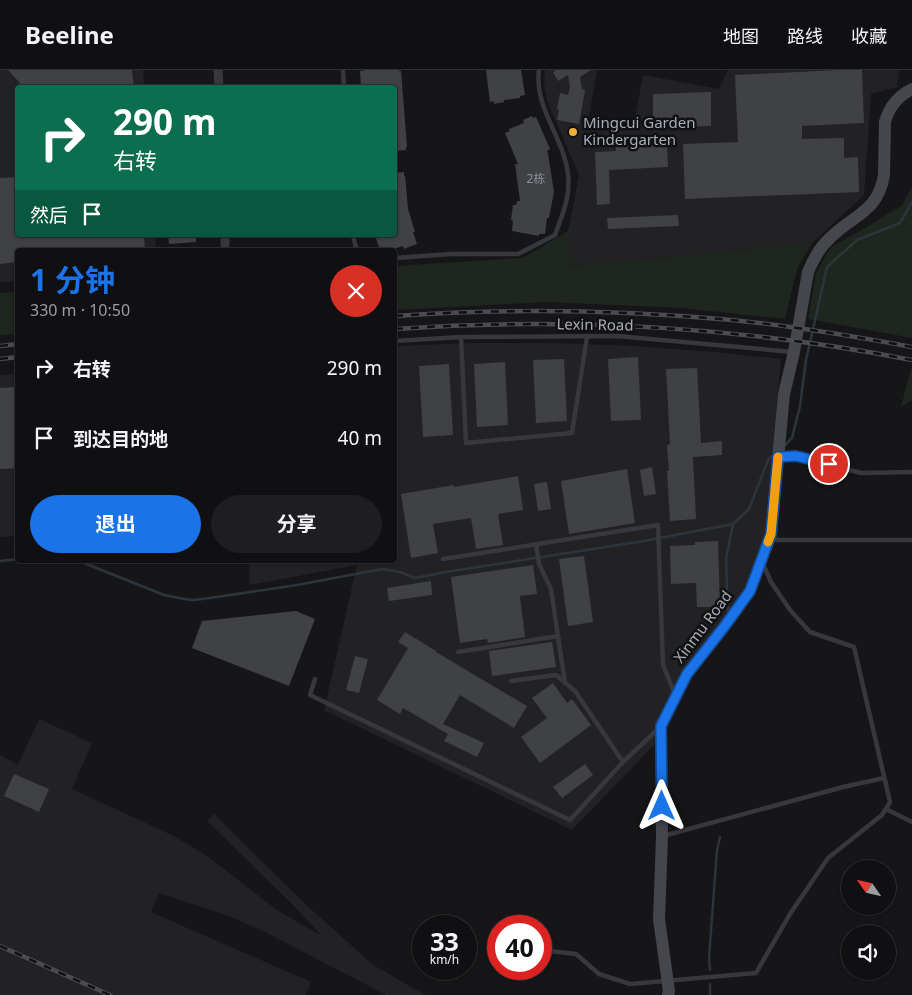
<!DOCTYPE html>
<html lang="zh">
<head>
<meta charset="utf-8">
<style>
  body { margin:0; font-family:"Noto Sans","Noto Sans SC",sans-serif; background:#1e1e20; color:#f1f3f6; height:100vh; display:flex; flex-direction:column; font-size:19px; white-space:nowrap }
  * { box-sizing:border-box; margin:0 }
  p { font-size:16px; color:#9c9d9f }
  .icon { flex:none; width:28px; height:28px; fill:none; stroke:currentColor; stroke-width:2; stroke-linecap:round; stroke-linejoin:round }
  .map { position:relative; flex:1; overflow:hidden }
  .side { position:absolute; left:15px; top:178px; width:382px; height:315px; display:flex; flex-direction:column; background:#101012; border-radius:5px; box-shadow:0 1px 4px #0004,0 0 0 1px #303032 }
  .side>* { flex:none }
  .top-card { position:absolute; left:15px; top:15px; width:382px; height:152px; border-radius:5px; box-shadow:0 1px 4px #0004,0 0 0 1px #303032; background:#0b6e4f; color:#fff; overflow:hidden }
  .needle { width:32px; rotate:304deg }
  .buttons { position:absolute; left:841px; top:790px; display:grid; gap:10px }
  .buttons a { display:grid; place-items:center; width:55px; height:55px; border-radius:50%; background:#101012; box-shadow:0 1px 4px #0004,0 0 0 1px #303032; font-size:25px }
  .speed { position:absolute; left:412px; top:845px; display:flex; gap:10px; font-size:25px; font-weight:700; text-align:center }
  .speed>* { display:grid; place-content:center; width:65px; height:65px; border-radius:50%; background:#101012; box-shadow:0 1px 4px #0004,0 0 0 1px #303032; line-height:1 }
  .speed small { font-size:12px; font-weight:400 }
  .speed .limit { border:8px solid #d22; background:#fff; color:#111 }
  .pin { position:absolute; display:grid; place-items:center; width:42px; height:42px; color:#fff; margin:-21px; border:2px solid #fff; border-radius:50%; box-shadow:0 1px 5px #0007 }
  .me { position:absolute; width:55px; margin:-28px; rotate:0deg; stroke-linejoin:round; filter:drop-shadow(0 0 4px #0008) }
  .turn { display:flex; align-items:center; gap:18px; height:105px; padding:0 15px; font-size:22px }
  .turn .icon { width:65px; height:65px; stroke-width:2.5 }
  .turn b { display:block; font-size:35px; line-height:42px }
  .then { display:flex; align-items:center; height:48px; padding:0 15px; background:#0003; gap:10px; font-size:19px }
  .round { display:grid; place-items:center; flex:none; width:52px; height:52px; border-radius:26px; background:#1e1e20 }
  .headline { display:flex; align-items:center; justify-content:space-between; height:85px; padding:0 15px }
  h1 { font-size:30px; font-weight:700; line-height:38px; color:#1a73e8 }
  .button { display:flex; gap:10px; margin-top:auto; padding:10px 15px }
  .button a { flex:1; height:58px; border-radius:30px; background:#1a73e8; color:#fff; font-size:20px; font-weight:700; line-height:58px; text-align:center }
  .button a+a { background:#1e1e20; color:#f1f3f6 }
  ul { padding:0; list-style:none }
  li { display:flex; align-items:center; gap:15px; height:70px; padding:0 15px }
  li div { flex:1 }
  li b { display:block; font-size:19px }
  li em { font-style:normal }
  header { display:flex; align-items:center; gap:30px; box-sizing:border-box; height:70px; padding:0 25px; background:#101012; border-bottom:1px solid #303032 }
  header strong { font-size:24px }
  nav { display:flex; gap:28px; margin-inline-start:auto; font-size:18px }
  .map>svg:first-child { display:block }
  .built { fill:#222225 }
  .green { fill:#1e261f }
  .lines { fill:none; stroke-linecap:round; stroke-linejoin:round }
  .stream { stroke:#2c353c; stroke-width:2.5 }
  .building { fill:#404145 }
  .lane { stroke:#37383d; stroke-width:4.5 }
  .street { stroke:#37383d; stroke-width:9 }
  .secondary { stroke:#45474d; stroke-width:12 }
  .rail-casing { stroke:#4a4c52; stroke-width:4.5 }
  .rail { stroke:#111113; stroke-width:2.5; stroke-dasharray:8; stroke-linecap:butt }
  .route-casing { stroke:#114b97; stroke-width:12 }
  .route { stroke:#1a73e8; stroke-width:9 }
  .slow { stroke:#f59e0b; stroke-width:9 }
  .poi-dot { fill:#f2b134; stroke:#111113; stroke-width:2 }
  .labels { text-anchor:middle; stroke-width:5; stroke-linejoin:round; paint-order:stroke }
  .number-label { font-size:12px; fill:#8e929b }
  .poi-label { font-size:15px; fill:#a8adb8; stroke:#111113; text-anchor:start }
  .street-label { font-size:15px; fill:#a8adb8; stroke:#111113 }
</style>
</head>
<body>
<header>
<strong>Beeline</strong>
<nav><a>地图</a><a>路线</a><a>收藏</a></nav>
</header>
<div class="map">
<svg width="912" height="925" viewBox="0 0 912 925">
  <rect width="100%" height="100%" fill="#161618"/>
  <path class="built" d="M0,0H143L144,17L18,18V165H155L156,180H18L17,211L0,212Z
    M545,0H597L588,50L633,58L643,5L719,19L728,0H899L897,17L871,24L864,125L812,173L570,196L568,161L579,105L548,33L544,13Z
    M475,273H554L634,276L714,282L781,289L765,463L745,519L720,554L656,673L572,760L324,640L357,495L250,515L249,490H395V276Z
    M17,304V466L0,467V305Z
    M39,649L92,673L72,719L174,766L207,786L277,840L322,866L291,833L207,751L214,744L302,831L372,894L425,925H386L265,862L229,846L159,823L151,842L311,912L306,925H0V685L18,695Z"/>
  <path class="green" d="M912,117V268L808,249L816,203L831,177L867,157L902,135Z
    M568,161L570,196L812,173L797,199L785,249L682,238L546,232L395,240V196L523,188Z
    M17,222V264L0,265V223Z
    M912,295V330L901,337Z"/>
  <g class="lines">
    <path class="stream" d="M785,375L792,368L800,336L806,290L827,197L857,170L900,153L912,132
      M75,490L84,493L164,525L184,529L194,530L210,528L297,515L382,499L400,502L415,508L446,502L644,471L733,454L749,439L768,390L773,385
      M0,491L18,489
      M728,542L726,489L733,454
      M710,900L709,888L717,780L720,767
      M710,914V925"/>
  </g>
  <path class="building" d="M8,0H132L134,18H21L19,12Z
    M366,0H399V1H401L407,77H406V80L395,81V18H361L360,1Z
    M486,0H521L525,25L520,26V28L504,30V32L494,34V31L490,32Z
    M557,0H591L580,7L582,19L585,20L579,54L557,50L559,40L557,39L560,23L568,25L570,17L568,5L558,11L553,2Z
    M839,0H862L864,53L802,56V69L844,68V88L858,87L859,122L685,129L683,74L738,72L735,5Z
    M711,22V56L653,58V24Z
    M532,46L533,48L536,47L550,79L547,81L548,84L554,122L549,148H547L545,164H539V166L512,161L513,151L511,150L513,135H516L517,131H520L515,94H518L505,63L510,61L509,59L524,53L523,50Z
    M667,74L668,97L609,100L610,134L597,135L595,82L616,81V77Z
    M404,102V106H405L408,139L415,162H413L417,174L404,179L403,176L390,180H380L375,165H395V103Z
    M18,107V165H144L145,180H18V192L0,194V108Z
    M678,145L679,156L608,159L607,148Z
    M168,165H196V172L169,174Z
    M638,287L641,350L611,351L608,289Z
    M564,289L567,351L536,353L533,290Z
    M505,292L508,355L477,357L474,294Z
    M449,294L453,365L423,367L419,296Z
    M697,298L701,373L722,371V385L693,387L696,449L670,451L667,401H669L667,375L670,374L666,299Z
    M18,317V398L0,399V318Z
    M652,397L656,424L644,426L640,400Z
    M627,399L635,453L569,464L561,411Z
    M518,406L523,440L498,444L503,475L476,479L471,448L433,454L438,483L411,488L401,424L454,415V417Z
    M547,412L551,439L538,441L534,414Z
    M718,471L720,537H697L696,513L671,514L670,476L695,475V472Z
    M584,486L593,552L568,556L559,489Z
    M533,495L537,524L520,526L525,567L488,573L487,569L460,573L451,507Z
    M431,511L432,525L389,531L387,518Z
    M296,541L315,549L289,616L192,578L202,551Z
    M405,562L436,581V582L527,636L514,658L460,625L443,654L484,673L477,687L444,671L448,664L403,638L400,644L377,630L408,578L398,572Z
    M552,572L556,597L492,606L489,581Z
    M355,586L368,589L359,623L346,620Z
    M553,613L567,633L572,629L591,655L540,693L521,667L547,648L532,628Z
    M585,694L593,705L562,728L553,717Z
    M14,704L49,719L39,742L4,726Z"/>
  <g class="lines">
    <path class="lane" d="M343,0L344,18
      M353,165L356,178L359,180
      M395,188L451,184H518L555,165C562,145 571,126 568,104C564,68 534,38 539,0
      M461,267L466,373L572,363L587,267
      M395,271L461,267L617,266L793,282
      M779,387L796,386L861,403L912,402
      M770,470H912
      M536,474L539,494L551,519L565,613
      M443,489L658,455L663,595L674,622
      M458,582L558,566
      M315,609L310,625L570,750L623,692L658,659
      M511,611L556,605L575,621L623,692
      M886,739L912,752
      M663,766L843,717L884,708
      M541,880L576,884L599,904L630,914L756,903L790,844L828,788L882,745L890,732L854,577L810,562L790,540L771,512L763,494"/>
    <path class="street" d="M218,0L219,18
      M225,165V174"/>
    <path class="secondary" d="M668,925L669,921L659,849L662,767L661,656L687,604L724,557L750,521L771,464L784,324L794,282L808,202C813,190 819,178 829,169C852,145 878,143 884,105L885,52C889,37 898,26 912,19"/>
    <g class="rail-casing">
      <path id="rail" d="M395,246C507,238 620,240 732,250C792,256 852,266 912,277
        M395,259C568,247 742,257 912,290
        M0,276L18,274
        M0,289L18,287
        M0,876L110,925"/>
    </g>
    <use href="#rail" class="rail"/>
  </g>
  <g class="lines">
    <g class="route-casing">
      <path id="route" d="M662,736L661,656L687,604L724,557L750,521L771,464L778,387L796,386L829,394"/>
    </g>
    <use href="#route" class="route"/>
    <path class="slow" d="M768,472L771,464L778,387"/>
  </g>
  <circle class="poi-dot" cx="573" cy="62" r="5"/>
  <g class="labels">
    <g class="number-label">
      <text x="536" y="113">2栋</text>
    </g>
    <g class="poi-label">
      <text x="583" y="58">Mingcui Garden<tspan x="583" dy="17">Kindergarten</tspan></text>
    </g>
    <g class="street-label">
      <text transform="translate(595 255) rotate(1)" y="5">Lexin Road</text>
      <text transform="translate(703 557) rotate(-53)" y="5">Xinmu Road</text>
    </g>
  </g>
</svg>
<div class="buttons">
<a><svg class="needle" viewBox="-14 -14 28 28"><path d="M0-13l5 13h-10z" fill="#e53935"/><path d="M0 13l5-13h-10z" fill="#9c9d9f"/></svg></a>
<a><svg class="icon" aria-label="sound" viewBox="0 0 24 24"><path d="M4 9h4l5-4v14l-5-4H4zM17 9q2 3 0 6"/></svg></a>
</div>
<div class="speed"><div>33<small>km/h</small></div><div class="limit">40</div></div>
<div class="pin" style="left:829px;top:394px;background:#d93025"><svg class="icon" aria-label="arrive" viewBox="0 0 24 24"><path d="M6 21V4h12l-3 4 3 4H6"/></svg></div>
<svg class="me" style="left:662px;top:736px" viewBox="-20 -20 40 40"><path d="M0-17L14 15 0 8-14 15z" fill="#1a73e8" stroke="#fff" stroke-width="4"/></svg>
<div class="top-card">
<div class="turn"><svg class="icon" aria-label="right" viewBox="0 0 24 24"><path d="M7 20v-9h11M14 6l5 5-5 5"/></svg><div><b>290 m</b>右转</div></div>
<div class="then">然后<svg class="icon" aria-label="arrive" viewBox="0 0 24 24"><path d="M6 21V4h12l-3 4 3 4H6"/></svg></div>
</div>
<section class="side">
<div class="headline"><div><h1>1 分钟</h1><p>330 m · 10:50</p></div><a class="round" style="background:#d93025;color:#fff"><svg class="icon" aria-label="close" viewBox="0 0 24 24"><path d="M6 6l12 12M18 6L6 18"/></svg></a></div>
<ul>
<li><svg class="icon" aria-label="right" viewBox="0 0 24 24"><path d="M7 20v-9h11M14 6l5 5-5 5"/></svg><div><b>右转</b></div><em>290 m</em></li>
<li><svg class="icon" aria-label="arrive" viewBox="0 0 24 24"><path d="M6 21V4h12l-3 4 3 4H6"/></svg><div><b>到达目的地</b></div><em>40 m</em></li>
</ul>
<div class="button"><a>退出</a><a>分享</a></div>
</section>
</div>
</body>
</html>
